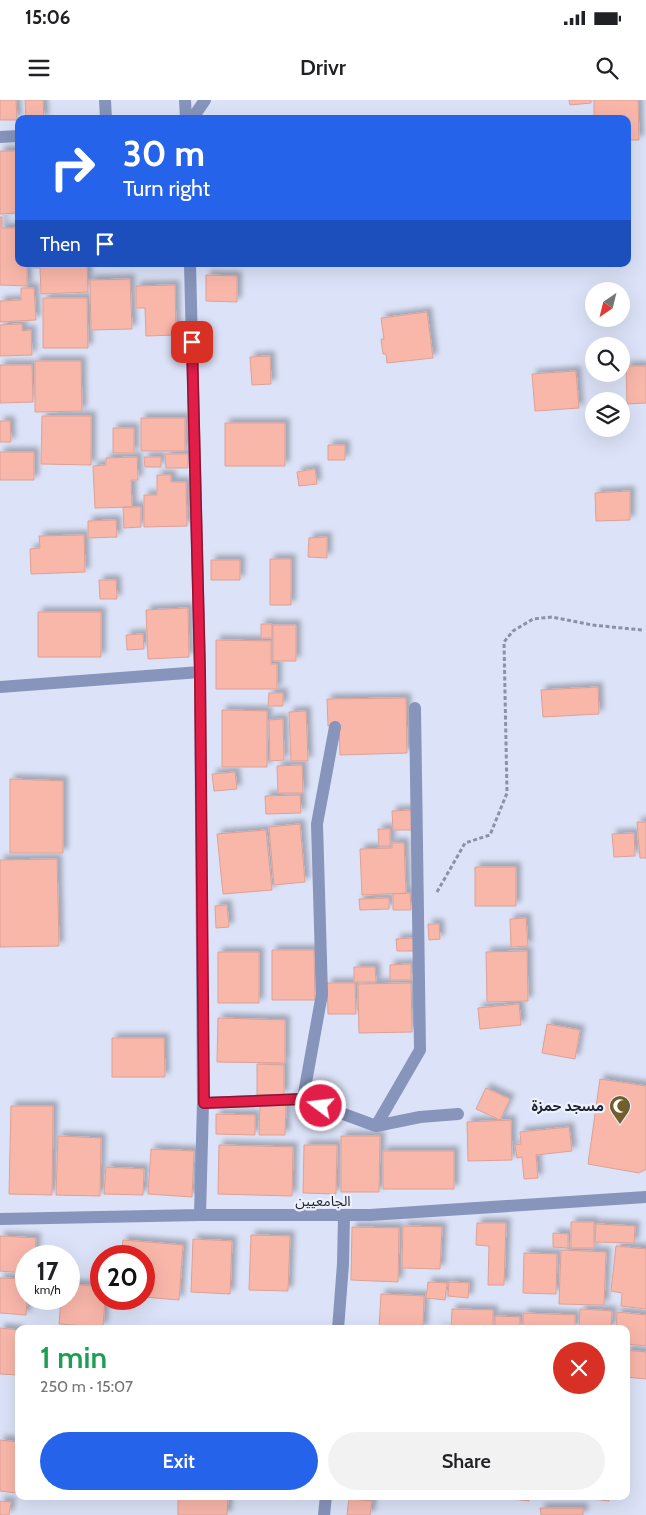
<!DOCTYPE html>
<html lang="en">
<head>
<meta charset="utf-8">
<style>
  body { margin:0; font-family:Cabin,"Noto Sans Arabic",sans-serif; background:#f2f2f2; color:#202124; height:100vh; display:flex; flex-direction:column; font-size:19px; white-space:nowrap }
  * { box-sizing:border-box; margin:0 }
  p { font-size:16px; color:#757577 }
  .icon { flex:none; width:28px; height:28px; fill:none; stroke:currentColor; stroke-width:2; stroke-linecap:round; stroke-linejoin:round }
  .map { position:relative; flex:1; overflow:hidden }
  .side { position:absolute; left:15px; top:1225px; width:615px; height:175px; display:flex; flex-direction:column; background:#fff; border-radius:10px; box-shadow:0 5px 20px #0002 }
  .side>* { flex:none }
  .guide { position:absolute; left:15px; top:15px; width:616px; height:152px; border-radius:10px; box-shadow:0 5px 20px #0002; background:#2563eb; color:#fff; overflow:hidden }
  .needle { width:32px; rotate:215deg }
  .fabs { position:absolute; left:585px; top:182px; display:grid; gap:10px }
  .fabs a { display:grid; place-items:center; width:45px; height:45px; border-radius:50%; background:#fff; box-shadow:0 5px 20px #0002; font-size:25px }
  .speed { position:absolute; left:15px; top:1145px; display:flex; gap:10px; font-size:25px; font-weight:700; text-align:center }
  .speed>* { display:grid; place-content:center; width:65px; height:65px; border-radius:50%; background:#fff; box-shadow:0 5px 20px #0002; line-height:1 }
  .speed small { font-size:12px; font-weight:400 }
  .speed .limit { border:8px solid #d22; background:#fff; color:#111 }
  .pin { position:absolute; display:grid; place-items:center; width:42px; height:42px; color:#fff; margin:-21px; border-radius:10px; box-shadow:0 2px 8px #0006 }
  .me { position:absolute; width:55px; margin:-28px; rotate:285deg; stroke-linejoin:round; filter:drop-shadow(0 0 4px #0008) }
  .turn { display:flex; align-items:center; gap:18px; height:105px; padding:0 25px; font-size:22px }
  .turn .icon { width:65px; height:65px; stroke-width:2.5 }
  .turn b { display:block; font-size:35px; line-height:42px }
  .then { display:flex; align-items:center; height:48px; padding:0 25px; background:#0003; gap:10px; font-size:19px }
  .round { display:grid; place-items:center; flex:none; width:52px; height:52px; border-radius:26px; background:#f2f2f2 }
  .overview { display:flex; align-items:center; justify-content:space-between; height:85px; padding:0 25px }
  h1 { font-size:30px; font-weight:600; line-height:38px; color:#1e9e55 }
  .primary-button { display:flex; gap:10px; margin-top:auto; padding:10px 25px }
  .primary-button a { flex:1; height:58px; border-radius:30px; background:#2563eb; color:#fff; font-size:20px; font-weight:600; line-height:58px; text-align:center }
  .primary-button a+a { background:#f2f2f2; color:#202124 }
  .status { display:flex; justify-content:space-between; align-items:center; height:35px; padding:0 25px; background:#fff; direction:ltr }
  .status svg { height:14px; fill:currentColor }
  header { display:flex; justify-content:space-between; align-items:center; height:65px; padding:0 25px; background:#fff; font-size:22px; font-weight:600 }
  .map>svg:first-child { display:block }
  .building { fill:#f9b7aa; stroke:#dca196; filter:url(#shadow) }
  .lines { fill:none; stroke-linecap:round; stroke-linejoin:round }
  .path { stroke:#8c92a6; stroke-width:3; stroke-dasharray:4 2.5; stroke-linecap:butt }
  .minor { stroke:#8794bb; stroke-width:12 }
  .route-casing { stroke:#92132f; stroke-width:12 }
  .route { stroke:#e11d48; stroke-width:9 }
  .labels { text-anchor:middle; stroke-width:4.5; stroke-linejoin:round; paint-order:stroke }
  .poi-label { font-size:14px; font-weight:bold; fill:#1e2436; stroke:#edf1fb; text-anchor:end }
  .street-label { font-size:14px; fill:#1e2436; stroke:#edf1fb }
</style>
</head>
<body>
<div class="status"><b>15:06</b><svg viewBox="0 0 49 12"><path d="M0 12V9h3v3zM5 12V6h3v6zM10 12V3h3v9zM15 12V0h3v12zM26 1h20v11H26zM47 4h2v5h-2z"/></svg></div>
<header><svg class="icon" aria-label="menu" viewBox="0 0 24 24"><path d="M4 6h16M4 12h16M4 18h16"/></svg>Drivr<svg class="icon" aria-label="search" viewBox="0 0 24 24"><circle cx="10" cy="10" r="6"/><path d="M15 15l6 6"/></svg></header>
<div class="map">
<svg width="646" height="1415" viewBox="0 0 646 1415">
  <defs>
    <filter id="shadow"><feDropShadow dx="4.5" dy="-4.5" stdDeviation="2.5" flood-color="#0004"/></filter>
  </defs>
  <rect width="100%" height="100%" fill="#dce3f8"/>
  <path class="building" d="M0,0H16L17,20H0Z
    M25,0H43L44,19H26Z
    M569,0H591V3L570,5Z
    M594,0H638L639,40H628V19H594Z
    M0,51H17L19,113L0,114Z
    M0,117H2V128H19V164H27V186L0,185Z
    M33,164H87L88,192L41,194L40,168H33Z
    M206,175L237,176V202L206,201Z
    M130,179L132,229L91,230L90,180Z
    M175,185L176,235L146,236L145,208H136V186Z
    M21,188H34L36,220L0,222V201L21,200Z
    M43,198H87L88,248H43Z
    M427,212L433,258L387,263L386,254H383L381,239H384L381,218Z
    M22,224V231L31,230L32,255L0,256V225Z
    M270,256L271,284L252,285L250,257Z
    M35,261H81L82,311L35,312Z
    M0,265H32L33,302L0,303Z
    M626,266H646V303L627,304Z
    M576,271L579,308L535,311L532,274Z
    M42,316H91V365L41,364Z
    M141,318H185V351H141Z
    M0,321H10L11,342H0Z
    M225,323H285V366H225Z
    M113,328H134V353H113Z
    M328,345H345V360H328Z
    M0,352H34V380H0Z
    M165,354H188V368H166Z
    M137,357L138,380H131L132,407L95,408L93,366L106,365V358Z
    M144,357H161V367H145Z
    M315,369L317,384L299,386L297,372Z
    M157,375H171V382H186L187,426L144,427V395H157Z
    M630,391V420L596,421L595,393Z
    M123,407H141V427L124,428Z
    M116,420L117,437L88,438V421Z
    M84,435L85,472L31,474L30,449L40,448L39,436Z
    M327,437V458L308,457L309,438Z
    M270,459H291V505H270Z
    M211,460H240V480H211Z
    M99,480H116L117,499H100Z
    M188,508L189,557L148,559L146,510Z
    M38,512H101V557H38Z
    M261,524H272V538H261Z
    M273,525H296V561H273Z
    M143,534L144,549L127,550L126,535Z
    M216,540L271,541V564H277V589H216Z
    M598,587L599,614L543,617L541,590Z
    M269,593H283V606H268Z
    M406,598L407,653L340,655L339,625L328,626L327,599Z
    M222,610L267,611V667H222Z
    M306,611L308,661H291L289,612Z
    M283,619L284,660L270,661L269,620Z
    M302,665L303,693H278L277,666Z
    M235,672L237,689L214,691L212,674Z
    M10,679L63,681V753H10Z
    M300,695L301,713L266,714L265,696Z
    M413,710V730H393L392,711Z
    M637,722H646V758H640Z
    M300,724L305,782L274,785L269,727Z
    M378,729H390V746H379Z
    M266,730L272,790L223,794L217,734Z
    M634,733L635,756L614,757L612,734Z
    M392,743H404L406,793L362,795L360,749L392,748Z
    M57,759L59,846L0,847V760Z
    M475,767H516V806H475Z
    M410,793L411,810H393V794Z
    M389,798V809L360,810L359,799Z
    M227,805L229,827L216,828L215,806Z
    M526,818L528,846L511,847L510,819Z
    M428,824H439L440,839L429,840Z
    M414,838L415,851H397L396,839Z
    M272,850H314L315,900H272Z
    M527,851L528,901L487,902L486,852Z
    M218,852H259V903H218Z
    M411,864V880H390V865Z
    M354,867H375L376,882H354Z
    M327,883H355L356,914H328Z
    M411,883L412,932L359,933L358,884Z
    M519,904L521,925L480,929L478,908Z
    M218,918L285,920V963L217,962Z
    M547,924L580,930L575,959L542,953Z
    M112,938H164L165,977H112Z
    M257,964L284,965V995H257Z
    M600,979L646,986V1069L639,1073L588,1064Z
    M486,988L510,999L500,1020L476,1009Z
    M260,1004H286L285,1035H259Z
    M11,1006H53L52,1095L9,1094Z
    M216,1014L255,1015V1035L216,1034Z
    M511,1020L512,1060L468,1061L467,1022Z
    M569,1027L572,1051L536,1055L538,1078L524,1079L522,1057L517,1058L515,1045L521,1044L520,1032Z
    M58,1036L101,1038L100,1096L56,1095Z
    M341,1036H380L379,1092H341Z
    M219,1045L293,1047L292,1096L218,1094Z
    M304,1045H337L336,1094L303,1093Z
    M151,1049L194,1051L192,1097L148,1094Z
    M383,1051H454V1089H383Z
    M106,1067L144,1069L143,1095L104,1094Z
    M571,1122H594V1148H571Z
    M477,1123H506L504,1185H488L489,1146L476,1145Z
    M596,1124L635,1126L634,1143L595,1142Z
    M403,1126L442,1127L440,1169L402,1168Z
    M352,1127L399,1128L398,1182L351,1180Z
    M553,1133L568,1134V1148L553,1147Z
    M251,1135L290,1136L288,1191L249,1190Z
    M0,1136L36,1138L35,1156H26V1173L0,1171Z
    M193,1139L232,1141L230,1194L191,1192Z
    M123,1140L183,1145L179,1200L144,1197V1156H121Z
    M616,1146L646,1149V1209L621,1206L622,1193L611,1191Z
    M561,1150L606,1152L604,1205L559,1204Z
    M524,1153L557,1154L556,1194L523,1193Z
    M0,1178L26,1179V1199H27L26,1215L0,1213Z
    M428,1182L447,1183L445,1200L426,1198Z
    M449,1182L469,1183L468,1198L448,1196Z
    M69,1184L101,1186V1199H105L103,1227L59,1224L61,1199H69Z
    M381,1194L424,1196L423,1229H379Z
    M452,1209L493,1210V1229H438H451Z
    M580,1209L612,1211L611,1229H579Z
    M617,1212L646,1215V1246L626,1244V1229H616Z
    M523,1213L575,1215V1229H523Z
    M495,1216L520,1217V1229H495Z
    M0,1228L19,1230V1275L0,1274Z
    M626,1250L646,1252V1279L626,1277Z
    M0,1340L19,1342V1372L16,1393L0,1391Z
    M178,1396H228L227,1415H178Z
    M487,1396H530L529,1401Z
    M567,1396H610L609,1401Z
    M349,1399L372,1401L370,1415H347Z
    M0,1401L11,1402L9,1415H0Z
    M540,1408H583V1415H541Z"/>
  <g class="lines">
    <path class="path" d="M437,792L465,743L490,735L507,693L504,542L513,531L533,519L552,517L592,525L642,530"/>
    <path class="minor" d="M105,0L106,19
      M185,0L186,19
      M192,19L205,0
      M0,37L19,36
      M190,164L200,572L203,1003L200,1115
      M0,587L200,572
      M303,999L322,894L317,724L335,627
      M203,1003L303,999L376,1026L420,1017L458,1014
      M376,1026L420,950L415,608
      M0,1119L200,1115H370L646,1097
      M338,1229L343,1164L344,1116
      M324,1415L326,1396"/>
  </g>
  <g class="lines">
    <g class="route-casing">
      <path id="route" d="M192,242L200,572L204,1003L303,999L321,1006"/>
    </g>
    <use href="#route" class="route"/>
  </g>
  <defs>
    <g id="mosque-pin" transform="scale(1.125)"><path d="M0 17L-7.5 6A9.5 9.5 0 1 1 7.5 6Z" fill="#705f2d" stroke="#edf1fb"/><path d="M3.5-4.9A6 6 0 1 0 3.5 4.9A5 5 0 1 1 3.5-4.9Z" fill="#fff"/></g>
  </defs>
  <g fill-rule="evenodd">
    <use href="#mosque-pin" x="620" y="1006"/>
  </g>
  <g class="labels">
    <g class="poi-label">
      <text x="604" y="1011">مسجد حمزة</text>
    </g>
    <g class="street-label">
      <text x="323" y="1106">الجامعيين</text>
    </g>
  </g>
</svg>
<div class="fabs">
<a><svg class="needle" viewBox="-14 -14 28 28"><path d="M0-13l5 13h-10z" fill="#e53935"/><path d="M0 13l5-13h-10z" fill="#757577"/></svg></a>
<a><svg class="icon" aria-label="search" viewBox="0 0 24 24"><circle cx="10" cy="10" r="6"/><path d="M15 15l6 6"/></svg></a>
<a><svg class="icon" aria-label="layers" viewBox="0 0 24 24"><path d="M12 4l9 5-9 5-9-5zM3 14l9 5 9-5"/></svg></a>
</div>
<div class="speed"><div>17<small>km/h</small></div><div class="limit">20</div></div>
<div class="pin" style="left:192px;top:242px;background:#d93025"><svg class="icon" aria-label="arrive" viewBox="0 0 24 24"><path d="M6 21V4h12l-3 4 3 4H6"/></svg></div>
<svg class="me" style="left:321px;top:1006px" viewBox="-20 -20 40 40"><circle r="17" fill="#e11d48" stroke="#fff" stroke-width="3"/><path d="M0-11L8 9 0 5-8 9z" fill="#fff"/></svg>
<div class="guide">
<div class="turn"><svg class="icon" aria-label="right" viewBox="0 0 24 24"><path d="M7 20v-9h11M14 6l5 5-5 5"/></svg><div><b>30 m</b>Turn right</div></div>
<div class="then">Then<svg class="icon" aria-label="arrive" viewBox="0 0 24 24"><path d="M6 21V4h12l-3 4 3 4H6"/></svg></div>
</div>
<section class="side">
<div class="overview"><div><h1>1 min</h1><p>250 m · 15:07</p></div><a class="round" style="background:#d93025;color:#fff"><svg class="icon" aria-label="close" viewBox="0 0 24 24"><path d="M6 6l12 12M18 6L6 18"/></svg></a></div>
<div class="primary-button"><a>Exit</a><a>Share</a></div>
</section>
</div>
</body>
</html>
